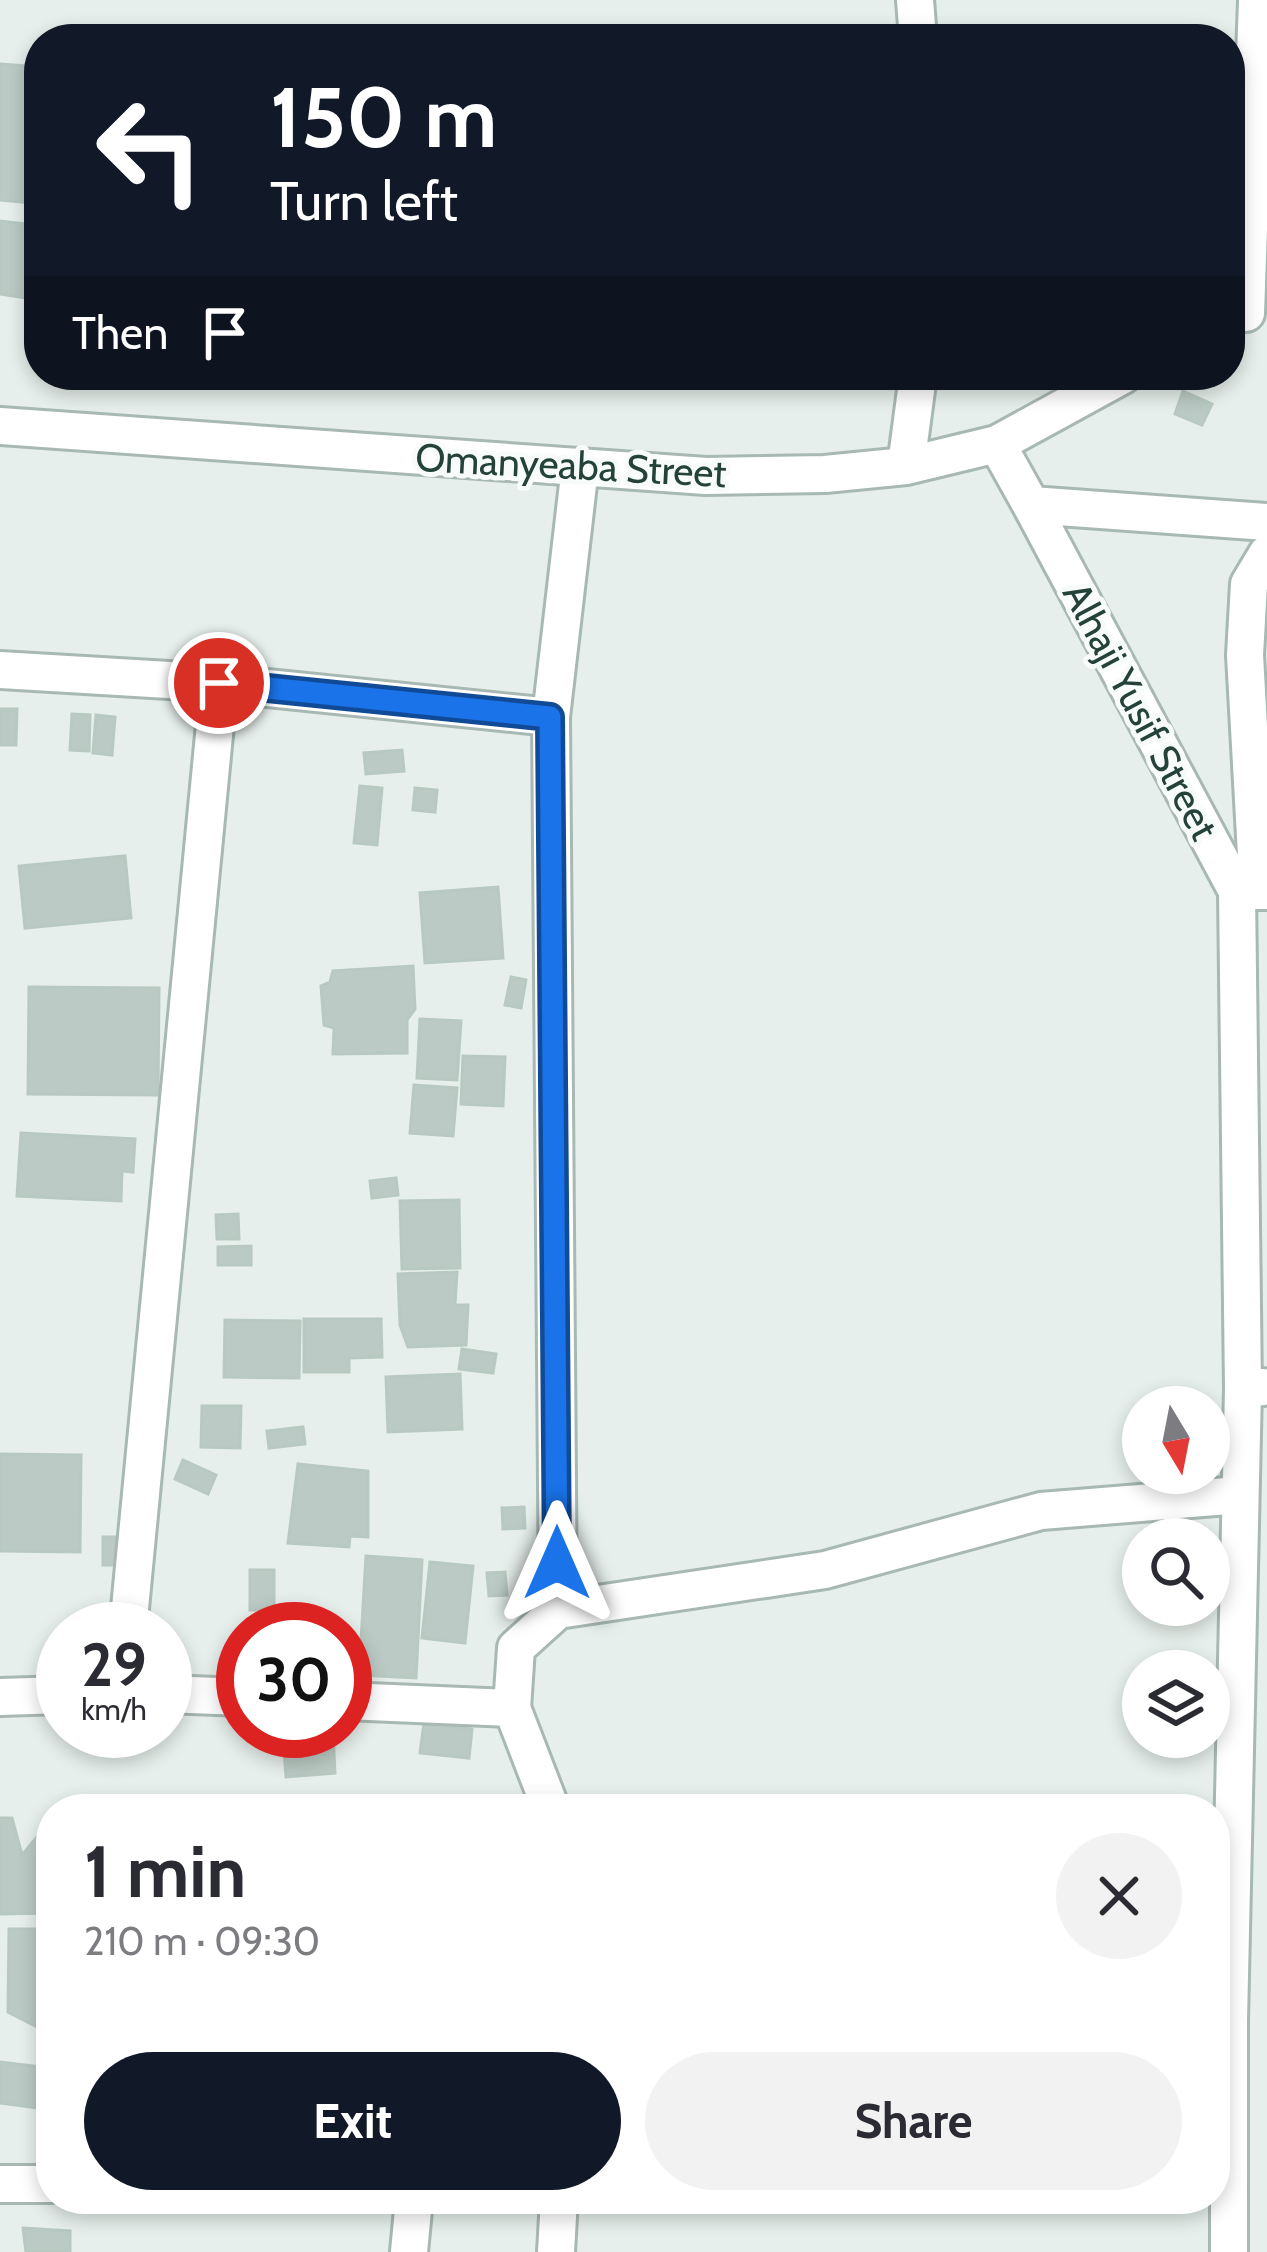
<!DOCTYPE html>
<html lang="en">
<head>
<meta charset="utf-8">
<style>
  body { margin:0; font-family:Cabin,sans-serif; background:#f2f2f3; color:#2b2b33; height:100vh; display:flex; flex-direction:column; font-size:45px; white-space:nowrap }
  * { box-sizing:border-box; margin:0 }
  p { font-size:39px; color:#7c7c81 }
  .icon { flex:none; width:66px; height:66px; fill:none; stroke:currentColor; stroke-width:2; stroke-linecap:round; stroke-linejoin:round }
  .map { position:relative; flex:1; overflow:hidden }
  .sheet { position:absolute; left:36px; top:1794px; width:1194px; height:420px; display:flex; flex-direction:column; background:#fff; border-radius:48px; box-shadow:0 6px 18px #0003 }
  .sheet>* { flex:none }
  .hud { position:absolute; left:24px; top:24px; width:1221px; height:366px; border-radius:48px; box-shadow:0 6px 18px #0003; background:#111827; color:#fff; overflow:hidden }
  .needle { width:78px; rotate:170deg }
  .fabs { position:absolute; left:1122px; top:1386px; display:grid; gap:24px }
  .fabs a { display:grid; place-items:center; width:108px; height:108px; border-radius:50%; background:#fff; box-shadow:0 6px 18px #0003; font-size:60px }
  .speed { position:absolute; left:36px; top:1602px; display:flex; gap:24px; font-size:60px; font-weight:700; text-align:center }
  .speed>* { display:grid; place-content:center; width:156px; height:156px; border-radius:50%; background:#fff; box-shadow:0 6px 18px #0003; line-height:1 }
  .speed small { font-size:30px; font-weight:400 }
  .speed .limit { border:18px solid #d22; background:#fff; color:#111 }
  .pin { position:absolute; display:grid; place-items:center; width:102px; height:102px; color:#fff; margin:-51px; border:6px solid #fff; border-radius:50%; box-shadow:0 3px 12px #0007 }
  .me { position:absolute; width:132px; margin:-66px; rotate:0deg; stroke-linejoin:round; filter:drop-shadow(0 0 9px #0008) }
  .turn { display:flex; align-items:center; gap:42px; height:252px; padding:0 48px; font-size:54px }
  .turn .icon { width:156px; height:156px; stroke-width:2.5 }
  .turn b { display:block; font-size:84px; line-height:102px }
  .then { display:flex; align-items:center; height:114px; padding:0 48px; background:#0003; gap:24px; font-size:45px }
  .round { display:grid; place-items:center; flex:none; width:126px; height:126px; border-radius:63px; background:#f2f2f3 }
  .head { display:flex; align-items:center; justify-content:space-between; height:204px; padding:0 48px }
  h1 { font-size:72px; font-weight:700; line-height:90px }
  .action { display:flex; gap:24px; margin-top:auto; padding:24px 48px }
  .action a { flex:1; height:138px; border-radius:72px; background:#111827; color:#fff; font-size:48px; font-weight:700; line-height:138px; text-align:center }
  .action a+a { background:#f2f2f3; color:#2b2b33 }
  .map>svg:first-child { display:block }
  .building { fill:#bbcac4; stroke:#b8c9c2; stroke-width:3 }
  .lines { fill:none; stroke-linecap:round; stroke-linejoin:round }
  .minor-casing { stroke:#a8b8b2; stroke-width:42 }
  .minor { stroke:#fff; stroke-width:36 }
  .route-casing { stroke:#114b97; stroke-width:30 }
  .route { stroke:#1a73e8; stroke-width:21 }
  .labels { text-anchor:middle; stroke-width:10; stroke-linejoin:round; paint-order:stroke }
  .street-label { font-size:39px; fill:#24423a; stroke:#f7fbf9 }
</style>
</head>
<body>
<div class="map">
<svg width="1267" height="2252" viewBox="0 0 1267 2252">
  <rect width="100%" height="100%" fill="#e6efeb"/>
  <path class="building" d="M0,64L39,67L32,203L0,200Z
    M0,221L34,225L26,298L0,294Z
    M1183,391L1212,404L1202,425L1175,414Z
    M0,709H17L16,745H0Z
    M72,714L90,715L89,751L70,750Z
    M96,715L115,717L112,755L93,753Z
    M402,750L404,771L366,774L364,753Z
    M360,786L382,788L377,845L354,843Z
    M415,788L437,790L435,812L413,810Z
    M125,856L131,918L25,928L19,866Z
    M498,887L503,958L425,963L420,893Z
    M413,966L415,1009L407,1020V1053L333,1054L334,1028L324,1025L321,986L330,982L333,971Z
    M511,977L526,980L521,1008L505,1005Z
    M29,987L159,988L158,1095L28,1094Z
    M420,1019L461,1021L457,1080L417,1078Z
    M463,1056L505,1057L503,1106L461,1104Z
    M414,1085L457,1088L453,1136L410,1133Z
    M21,1133L135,1139L133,1172L122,1171L121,1201L17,1196Z
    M396,1178L398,1195L372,1198L370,1181Z
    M459,1200L460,1268L402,1269L400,1201Z
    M238,1214L239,1239H217L216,1215Z
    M251,1246V1265H218V1247Z
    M457,1272L455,1305H468L466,1345L408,1347L400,1325L398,1274Z
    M304,1319H381L382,1357L349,1358V1372H304Z
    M225,1320L300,1321L299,1378L224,1377Z
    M462,1349L496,1354L493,1373L459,1369Z
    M460,1374L462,1429L388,1432L386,1377Z
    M202,1406H241L240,1448L201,1447Z
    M303,1427L305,1444L269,1448L267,1431Z
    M0,1454L81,1455L80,1552L0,1551Z
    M183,1460L216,1475L208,1494L175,1479Z
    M298,1464L368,1471V1537L350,1536L349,1547L288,1543Z
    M524,1507L525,1528L503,1529L502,1508Z
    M103,1537H128V1565H103Z
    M366,1556L422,1560L416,1678L359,1675Z
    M430,1562L473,1566L465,1643L422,1638Z
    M250,1570H274V1610H250Z
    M505,1572L507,1595L489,1596L487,1573Z
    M424,1723L472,1729L469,1758L420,1753Z
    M333,1733L335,1773L286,1777L283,1737Z
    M190,1796H223L228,1805L253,1809H154L153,1800L187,1806Z
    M0,1818H12L22,1855L51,1820V1913L0,1914Z
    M9,1929H51V2024L39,2028L8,2012Z
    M0,2062L42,2067L46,2109L0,2103Z
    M23,2228L70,2231V2252H26Z"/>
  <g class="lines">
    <g class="minor-casing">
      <path id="minor" d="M915,0L918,39
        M1246,313L1257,0
        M0,426L706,476L825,474L906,466L997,444L1123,375
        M997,444L1031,505L1267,522
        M906,466L918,375
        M1031,505L1237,891H1267
        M0,670L219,683L551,717
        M1237,891L1243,1389L1263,1387
        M1258,891L1245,655L1249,584L1267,554
        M558,1610L825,1570L1041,1511L1240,1495
        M128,1629L219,683
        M165,1694L243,1697
        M0,1697L63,1695
        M345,1701L512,1708
        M551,1809L512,1708L516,1648L558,1610L551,717L580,467
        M0,2184H51
        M409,2252L414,2199
        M556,2252L559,2199
        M1229,2252V2021L1243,1389"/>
    </g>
    <use href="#minor" class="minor"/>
  </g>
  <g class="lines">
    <g class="route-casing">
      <path id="route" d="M219,683L550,717L557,1563"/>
    </g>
    <use href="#route" class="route"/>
  </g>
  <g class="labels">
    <g class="street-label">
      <text transform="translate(571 465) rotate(3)" y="14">Omanyeaba Street</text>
      <text transform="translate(1141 711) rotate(62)" y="14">Alhaji Yusif Street</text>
    </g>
  </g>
</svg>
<div class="fabs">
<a><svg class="needle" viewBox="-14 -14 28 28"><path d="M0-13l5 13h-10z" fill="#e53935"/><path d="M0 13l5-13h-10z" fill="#7c7c81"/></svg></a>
<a><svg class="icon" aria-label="search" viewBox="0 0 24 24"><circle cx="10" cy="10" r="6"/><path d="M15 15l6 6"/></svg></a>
<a><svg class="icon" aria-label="layers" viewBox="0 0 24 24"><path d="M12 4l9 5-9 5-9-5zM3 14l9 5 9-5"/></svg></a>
</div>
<div class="speed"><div>29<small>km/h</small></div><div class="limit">30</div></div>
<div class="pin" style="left:219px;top:683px;background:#d93025"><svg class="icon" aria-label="arrive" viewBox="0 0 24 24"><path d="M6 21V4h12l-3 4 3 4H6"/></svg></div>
<svg class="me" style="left:557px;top:1563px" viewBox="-20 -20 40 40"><path d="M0-17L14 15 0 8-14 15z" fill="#1a73e8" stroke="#fff" stroke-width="4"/></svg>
<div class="hud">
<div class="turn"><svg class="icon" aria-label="left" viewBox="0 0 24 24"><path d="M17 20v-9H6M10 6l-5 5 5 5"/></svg><div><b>150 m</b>Turn left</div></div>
<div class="then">Then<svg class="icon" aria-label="arrive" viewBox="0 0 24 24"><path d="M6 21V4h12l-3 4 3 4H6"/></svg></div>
</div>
<section class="sheet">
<div class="head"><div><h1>1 min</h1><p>210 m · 09:30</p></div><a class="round"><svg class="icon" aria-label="close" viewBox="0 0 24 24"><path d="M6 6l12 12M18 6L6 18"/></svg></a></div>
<div class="action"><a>Exit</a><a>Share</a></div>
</section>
</div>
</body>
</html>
